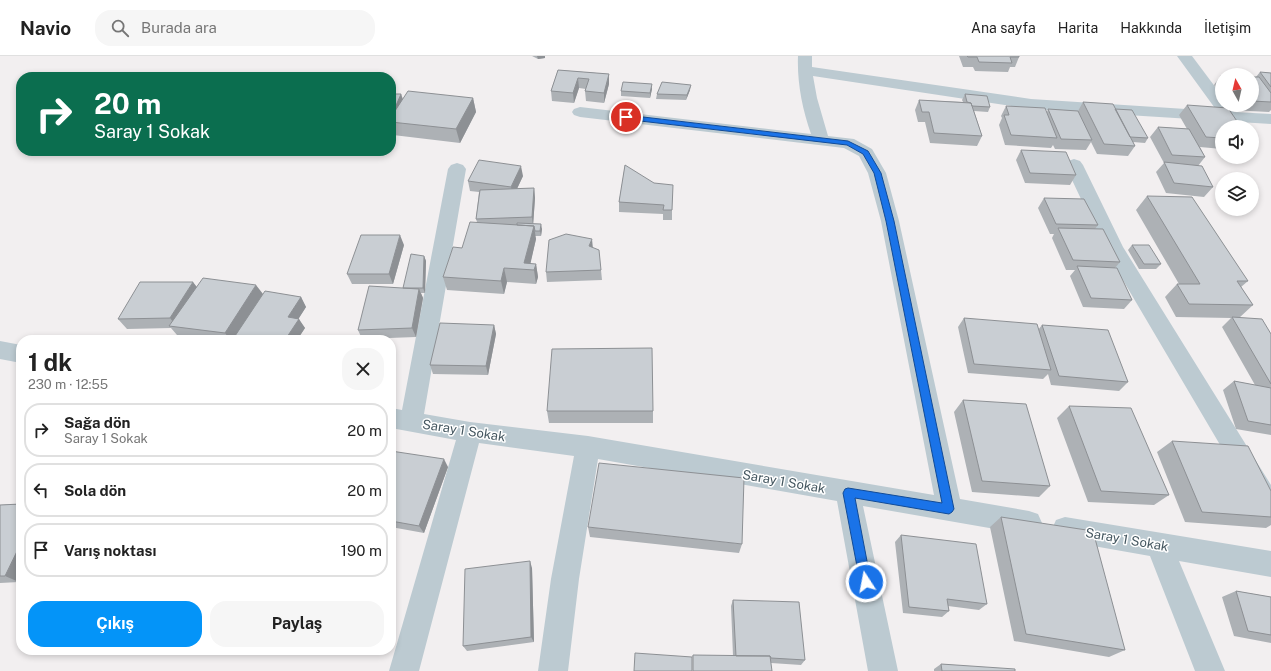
<!DOCTYPE html>
<html lang="tr">
<head>
<meta charset="utf-8">
<style>
  body { margin:0; font-family:"Public Sans",sans-serif; background:#f6f6f6; color:#222; height:100vh; display:flex; flex-direction:column; font-size:15px; white-space:nowrap }
  * { box-sizing:border-box; margin:0 }
  p { font-size:13px; color:#767676 }
  .icon { flex:none; width:22px; height:22px; fill:none; stroke:currentColor; stroke-width:2; stroke-linecap:round; stroke-linejoin:round }
  .map { position:relative; flex:1; overflow:hidden }
  .panel { position:absolute; left:16px; top:279px; width:380px; height:320px; display:flex; flex-direction:column; background:#fff; border-radius:16px; box-shadow:0 2px 6px #0003 }
  .panel>* { flex:none }
  .banner { position:absolute; left:16px; top:16px; width:380px; height:84px; border-radius:16px; box-shadow:0 2px 6px #0003; background:#0b6e4f; color:#fff; overflow:hidden }
  .needle { width:26px; rotate:352deg }
  .fabs { position:absolute; left:1215px; top:12px; display:grid; gap:8px }
  .fabs a { display:grid; place-items:center; width:44px; height:44px; border-radius:50%; background:#fff; box-shadow:0 2px 6px #0003; font-size:20px }
  .pin { position:absolute; display:grid; place-items:center; width:34px; height:34px; color:#fff; margin:-17px; border:2px solid #fff; border-radius:50%; box-shadow:0 1px 4px #0007 }
  .me { position:absolute; width:44px; margin:-22px; rotate:349deg; stroke-linejoin:round; filter:drop-shadow(0 0 3px #0008) }
  .turn { display:flex; align-items:center; gap:14px; height:84px; padding:0 12px; font-size:18px }
  .turn .icon { width:52px; height:52px; stroke-width:2.5 }
  .turn b { display:block; font-size:28px; line-height:34px }
  .round { display:grid; place-items:center; flex:none; width:42px; height:42px; border-radius:16px; background:#f6f6f6 }
  .summary { display:flex; align-items:center; justify-content:space-between; height:68px; padding:0 12px }
  h1 { font-size:24px; font-weight:700; line-height:30px }
  .button { display:flex; gap:8px; margin-top:auto; padding:8px 12px }
  .button a { flex:1; height:46px; border-radius:16px; background:#0494f8; color:#fff; font-size:16px; font-weight:700; line-height:46px; text-align:center }
  .button a+a { background:#f6f6f6; color:#222 }
  ul { padding:0; list-style:none }
  li { display:flex; align-items:center; gap:12px; height:54px; margin:0 8px 6px; padding:0 4px; border:2px solid #e0e0e0; border-radius:16px }
  li div { flex:1 }
  li b { display:block; font-size:15px }
  li em { font-style:normal }
  header { display:flex; align-items:center; gap:24px; box-sizing:border-box; height:56px; padding:0 20px; background:#fff; border-bottom:1px solid #e0e0e0 }
  header strong { font-size:19px }
  nav { display:flex; gap:22px; margin-inline-start:auto; font-size:14px }
  .search { width:280px; height:36px; background:#f6f6f6; display:flex; align-items:center; gap:10px; box-sizing:border-box; padding:0 14px; border-radius:16px; color:#767676; font-size:15px }
  .map>svg:first-child { display:block }
  .lines { fill:none; stroke-linecap:round; stroke-linejoin:round }
  .street { fill:#bccad1; fill-rule:evenodd }
  .wall { fill:#adb1b5 }
  .shaded-wall { fill:#8d9094 }
  .building { fill:#c9ced3; stroke:#8d9094 }
  .route { fill:#1a73e8; stroke:#114b97 }
  .labels { text-anchor:middle; stroke-width:3; stroke-linejoin:round; paint-order:stroke }
  .street-label { font-size:13px; fill:#455760; stroke:#fff }
</style>
</head>
<body>
<header>
<strong>Navio</strong>
<div class="search"><svg class="icon" aria-label="search" viewBox="0 0 24 24"><circle cx="10" cy="10" r="6"/><path d="M15 15l6 6"/></svg>Burada ara</div>
<nav><a>Ana sayfa</a><a>Harita</a><a>Hakkında</a><a>İletişim</a></nav>
</header>
<div class="map">
<svg width="1271" height="615" viewBox="0 0 1271 615">
  <rect width="100%" height="100%" fill="#f2eff0"/>
  <g class="lines">
    <path class="street" d="M798,0H812V11L1031,43L1217,55L1177,0H1192L1222,40V49H1229L1234,56L1271,58V68L1031,53L813,20L817,42L828,80L854,83L872,93L886,117L899,165L960,443L1029,455L1038,458L1042,467L1038,476L1029,479L863,450L898,615H868L837,445L598,403L579,523L568,615H538L551,523L574,400L479,387L419,615H389L456,384L391,372V352L402,354L448,113L451,109L457,107L463,109L466,113L424,358L470,366L588,380L934,439L881,165L868,117L859,100L844,92L580,61L574,59L572,56L574,53L580,51L811,78C802,52 797,26 798,0Z
      M1074,103L1080,105L1083,109L1123,191L1271,429V464L1262,460L1104,192L1065,109L1068,105Z
      M0,285L21,289V307L0,303Z
      M1065,461L1271,495V521L1179,505L1225,615H1195L1150,500L1065,485L1056,482L1052,473L1056,464Z"/>
  </g>
  <path class="wall" d="M532,0H545V2L538,3Z
    M959,0H1019V1L1015,11H1010L1008,16L975,15L973,11H963Z
    M558,14L609,18V28L604,47L586,45L585,35L586,33L579,32L574,47L552,45L551,35Z
    M1260,16L1271,17V54L1269,56L1231,54L1227,49H1252V21H1256Z
    M1221,19H1222V41L1214,29Z
    M652,33L650,42L621,40V35Z
    M690,34L686,44L656,43L657,38Z
    M391,38H401L403,43L473,42L476,56L460,87L393,79L392,76L391,79Z
    M965,38L990,51L988,56L974,55L982,80L977,90L930,87L925,66H918L915,54L919,44L963,46L962,44Z
    M1083,46L1115,53L1148,82L1145,87L1133,86L1135,90L1128,100L1097,98L1091,86L1086,94L1055,93L1053,89L1051,92L1005,89L999,69L1002,62L1001,60L1006,50L1047,56L1048,53L1078,55Z
    M1187,49L1222,71V93L1200,91L1205,101L1198,110L1213,131L1204,141L1166,137L1156,116L1164,107L1150,81L1158,71L1187,73L1179,59Z
    M1021,94L1076,119L1070,129L1025,127L1016,104Z
    M625,109L672,154V164H663V158L619,156V146Z
    M523,120L517,133L534,132L535,142L533,168L542,173L541,180H535L536,183L530,208H536L538,221L536,228L507,226L504,238L447,234L443,221L462,192L477,166L476,163L479,136L470,135L468,125Z
    M1147,140L1248,225L1241,231L1253,249L1239,262L1271,278V379L1236,373L1223,334L1234,325L1255,329L1222,271L1231,262L1176,261L1165,241L1177,228H1179L1136,154Z
    M1044,142L1098,169L1095,173L1120,206L1115,212L1132,244L1124,253L1083,251L1070,220L1075,214H1066L1052,182L1054,178H1050L1038,152Z
    M404,189L393,228H352L347,218Z
    M1132,189L1161,208L1156,213H1139L1128,194Z
    M592,191L601,214L602,224L547,226L546,216Z
    M424,200L426,205L425,237H421L423,242L416,281L362,283L358,274L403,232Z
    M197,231L263,238L301,241L306,251L298,263L305,272L297,284H234V283L233,284H216L177,279L171,272L127,273L118,263Z
    M964,262L1038,274L1042,269L1128,326L1119,335L1051,329L1048,318L1043,323L968,317L958,271Z
    M494,269L496,278L488,319L433,318L430,309Z
    M963,344L1050,430L1039,441L972,436L954,356Z
    M1069,350L1169,439L1154,449L1088,446L1057,362Z
    M547,355H653V367H549Z
    M1172,385L1271,435V469L1266,472L1185,466L1157,396Z
    M391,395L448,411L424,477L391,471Z
    M21,448V522L19,526L0,527V449Z
    M1001,461L1125,594L1109,601L1014,585L990,471Z
    M588,471L742,488L739,497L590,481Z
    M901,479L987,548L979,554L948,550L949,555L942,561L903,557L895,486Z
    M532,512L534,586L467,595L463,590Z
    M1236,535L1271,541V587L1234,580L1222,541Z
    M733,544L805,604L801,609L771,607L692,601L693,599L733,600L731,550Z
    M941,608L1015,615H934V613Z"/>
  <path class="shaded-wall" d="M537,0H545V2L538,3Z
    M609,18V28L604,47V37Z
    M578,22L579,32L574,47L573,37Z
    M652,28V33L650,42V37Z
    M691,29L690,34L686,44L687,39Z
    M401,38L404,48L391,61Z
    M473,42L476,56L460,87L456,73Z
    M521,110L523,120L513,141L511,131Z
    M534,132L535,142L533,171L532,161Z
    M541,168L542,173L541,180L540,175Z
    M534,170L536,183L529,214L524,207Z
    M400,179L404,189L393,228L389,218Z
    M592,183L593,193L589,190Z
    M424,200L426,205L425,237L423,232Z
    M536,208L538,221L536,228L534,214Z
    M504,212L507,226L504,238L501,225Z
    M193,226L200,235L177,271L170,262Z
    M256,229L263,238L233,284H230L225,277Z
    M419,233L423,242L416,281L412,272Z
    M301,241L306,251L294,270L288,261Z
    M299,263L305,272L297,284H285Z
    M494,269L496,278L488,319L486,310Z
    M444,403L448,411L424,477L419,470Z
    M21,487V522L19,526L5,520Z
    M530,505L532,512L534,586L531,581Z"/>
  <path class="building" d="M967,0H1019V1H1010L1012,7L979,6L977,1H968Z
    M558,14L609,18L604,37L585,35L589,23L578,22L573,37L551,35Z
    M1260,16L1271,17V31Z
    M1252,21H1259L1271,37V46L1252,45Z
    M623,26L652,28L650,37L621,35Z
    M662,26L691,29L687,39L657,38Z
    M408,35L473,42L456,73L391,66V61Z
    M391,38H401L391,61Z
    M965,38L987,40L990,51L972,50L971,47L967,46Z
    M919,44L971,47L982,80L934,77L929,56H922Z
    M1083,46L1113,48L1135,90L1104,88Z
    M1187,49L1228,52L1241,71H1222V82L1206,81Z
    M1006,50L1045,52L1057,82L1011,79L1004,59H1009Z
    M1048,53L1078,55L1092,84L1061,83Z
    M1115,53L1132,54L1148,82L1130,81Z
    M1158,71L1189,73L1205,101L1172,99Z
    M1021,94L1066,96L1076,119L1030,117Z
    M479,104L521,110L511,131L468,125Z
    M1164,106L1202,110L1213,131L1174,127Z
    M625,109L654,127L673,129L672,154H663L664,149L619,146Z
    M534,132L532,161L476,163L480,134Z
    M1147,140L1192,141L1248,225H1237L1253,249L1189,248L1177,228H1200Z
    M1044,142L1084,143L1098,169L1056,168Z
    M470,166L534,170L524,207L536,208L534,214L504,212L501,225L443,221L453,191L462,192Z
    M517,167L541,168L540,175H535L534,170L517,169Z
    M1058,172L1103,173L1120,206L1073,204Z
    M566,178L592,183L589,190L599,194L601,214L546,216L549,184Z
    M361,179H400L389,218H347Z
    M1132,189H1149L1161,208H1144Z
    M411,198L424,200L423,232H403Z
    M1077,210L1117,212L1132,244L1091,242Z
    M203,222L256,229L225,277L169,270Z
    M140,226H193L170,262L118,263Z
    M369,230L419,233L412,272L358,274Z
    M265,235L301,241L288,261L299,263L285,284H237L233,283Z
    M1232,261L1262,263L1271,278V328Z
    M964,262L1037,268L1051,314L974,308Z
    M440,267L494,269L486,310L430,309Z
    M1042,269L1108,274L1128,326L1059,320Z
    M652,292L653,355H547L552,293Z
    M1234,325L1271,332V369L1248,365Z
    M963,344L1026,348L1050,430L982,425Z
    M1069,350L1131,352L1169,439L1101,435Z
    M1172,385L1248,390L1271,435V461L1202,456Z
    M391,395L444,403L419,470L391,465Z
    M599,407L744,422L742,488L588,471Z
    M21,448V487L5,520H0V449Z
    M1001,461L1093,475L1125,594L1026,578Z
    M901,479L976,488L987,548L947,543L949,555L909,551Z
    M530,505L531,581L463,590L465,513Z
    M1236,535L1271,541V579L1248,575Z
    M733,544L799,546L805,604L771,602L770,600H736Z
    M635,597L692,601V615H634Z
    M693,599L770,600L772,615H693Z
    M941,608L1015,613V615H942Z"/>
  <path class="route" d="M626,59L848,85L868,95L881,117L894,165L954,453L952,456L949,458L855,442L871,526L870,530L866,531L862,530L860,526L843,437L845,433L848,432L942,447L886,165L874,117L863,98L847,89L623,63V60Z"/>
  <g class="labels">
    <g class="street-label">
      <text transform="translate(464 374) rotate(9)" y="5">Saray 1 Sokak</text>
      <text transform="translate(784 425) rotate(10)" y="5">Saray 1 Sokak</text>
      <text transform="translate(1127 483) rotate(10)" y="5">Saray 1 Sokak</text>
    </g>
  </g>
</svg>
<div class="fabs">
<a><svg class="needle" viewBox="-14 -14 28 28"><path d="M0-13l5 13h-10z" fill="#e53935"/><path d="M0 13l5-13h-10z" fill="#767676"/></svg></a>
<a><svg class="icon" aria-label="sound" viewBox="0 0 24 24"><path d="M4 9h4l5-4v14l-5-4H4zM17 9q2 3 0 6"/></svg></a>
<a><svg class="icon" aria-label="layers" viewBox="0 0 24 24"><path d="M12 4l9 5-9 5-9-5zM3 14l9 5 9-5"/></svg></a>
</div>
<div class="pin" style="left:626px;top:61px;background:#d93025"><svg class="icon" aria-label="arrive" viewBox="0 0 24 24"><path d="M6 21V4h12l-3 4 3 4H6"/></svg></div>
<svg class="me" style="left:866px;top:526px" viewBox="-20 -20 40 40"><circle r="17" fill="#1a73e8" stroke="#fff" stroke-width="3"/><path d="M0-11L8 9 0 5-8 9z" fill="#fff"/></svg>
<div class="banner">
<div class="turn"><svg class="icon" aria-label="right" viewBox="0 0 24 24"><path d="M7 20v-9h11M14 6l5 5-5 5"/></svg><div><b>20 m</b>Saray 1 Sokak</div></div>
</div>
<section class="panel">
<div class="summary"><div><h1>1 dk</h1><p>230 m · 12:55</p></div><a class="round"><svg class="icon" aria-label="close" viewBox="0 0 24 24"><path d="M6 6l12 12M18 6L6 18"/></svg></a></div>
<ul>
<li><svg class="icon" aria-label="right" viewBox="0 0 24 24"><path d="M7 20v-9h11M14 6l5 5-5 5"/></svg><div><b>Sağa dön</b><p>Saray 1 Sokak</p></div><em>20 m</em></li>
<li><svg class="icon" aria-label="left" viewBox="0 0 24 24"><path d="M17 20v-9H6M10 6l-5 5 5 5"/></svg><div><b>Sola dön</b></div><em>20 m</em></li>
<li><svg class="icon" aria-label="arrive" viewBox="0 0 24 24"><path d="M6 21V4h12l-3 4 3 4H6"/></svg><div><b>Varış noktası</b></div><em>190 m</em></li>
</ul>
<div class="button"><a>Çıkış</a><a>Paylaş</a></div>
</section>
</div>
</body>
</html>
